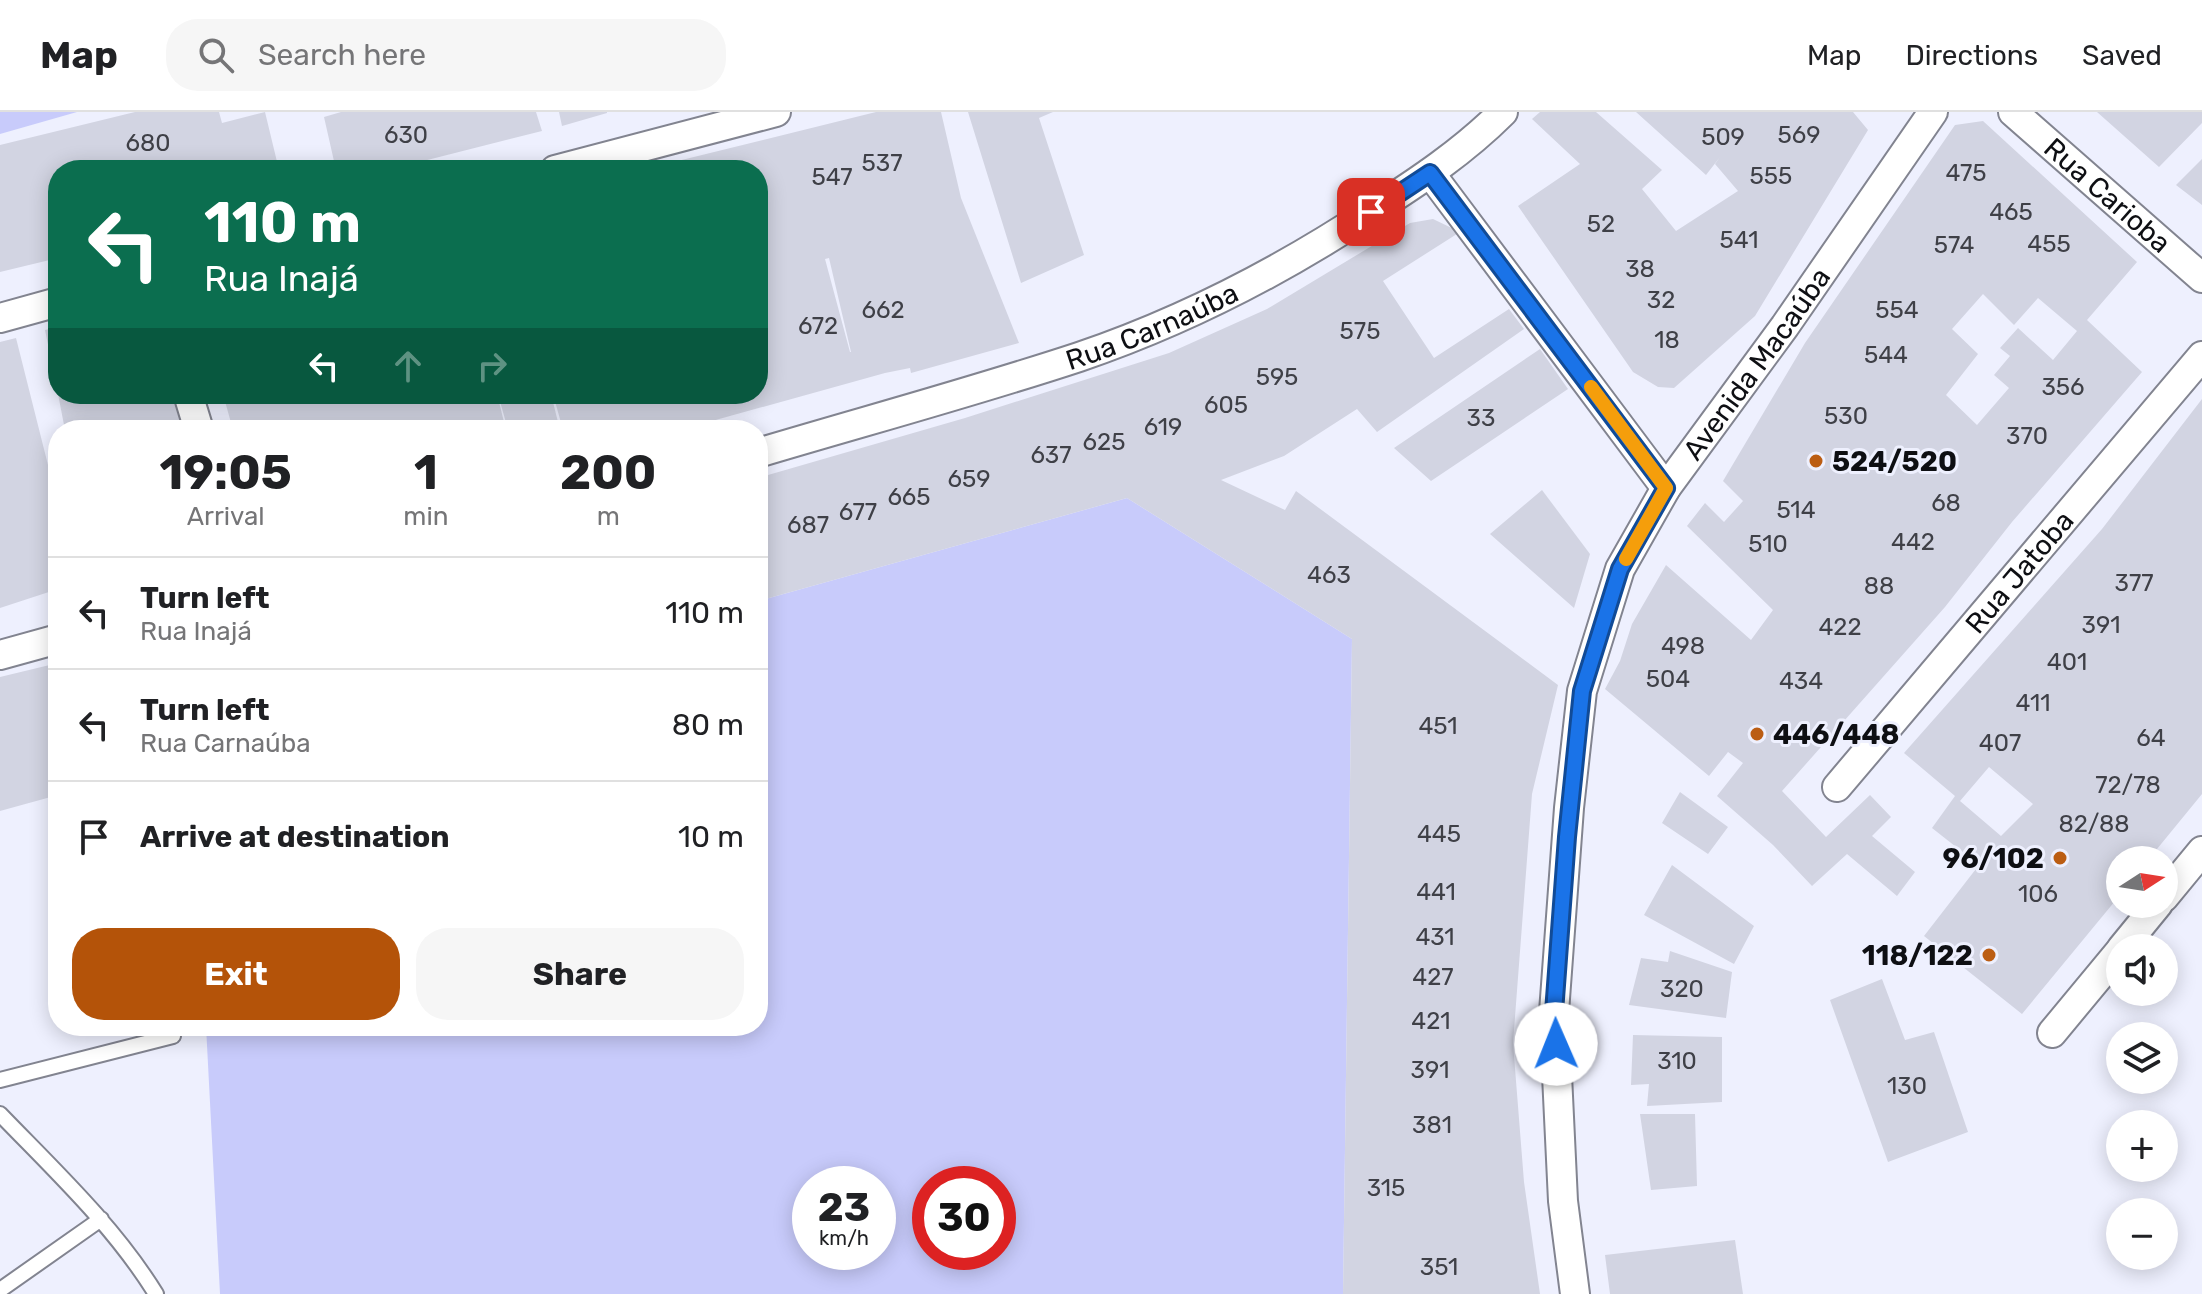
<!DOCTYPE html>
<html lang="en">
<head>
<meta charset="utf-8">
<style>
  body { margin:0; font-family:Rubik,sans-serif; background:#f6f6f6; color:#202124; height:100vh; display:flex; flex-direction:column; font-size:30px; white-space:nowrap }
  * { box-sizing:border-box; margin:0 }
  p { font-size:26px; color:#757577 }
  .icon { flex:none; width:44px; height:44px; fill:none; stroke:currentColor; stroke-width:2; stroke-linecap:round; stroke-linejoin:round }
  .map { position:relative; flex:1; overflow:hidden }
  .panel { position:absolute; left:48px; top:308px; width:720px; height:616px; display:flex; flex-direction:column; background:#fff; border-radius:32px; box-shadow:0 4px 20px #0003 }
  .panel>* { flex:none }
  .guide { position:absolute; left:48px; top:48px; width:720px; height:244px; border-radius:32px; box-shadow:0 4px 20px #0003; background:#0b6e4f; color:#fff; overflow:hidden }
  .needle { width:52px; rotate:78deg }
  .fabs { position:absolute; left:2106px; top:734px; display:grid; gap:16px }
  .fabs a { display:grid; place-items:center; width:72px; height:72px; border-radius:50%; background:#fff; box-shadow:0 4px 20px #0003; font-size:40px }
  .speed { position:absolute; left:792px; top:1054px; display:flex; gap:16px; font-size:40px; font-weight:700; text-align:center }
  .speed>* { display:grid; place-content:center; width:104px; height:104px; border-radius:50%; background:#fff; box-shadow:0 4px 20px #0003; line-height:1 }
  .speed small { font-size:20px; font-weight:400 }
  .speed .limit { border:12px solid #d22; background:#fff; color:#111 }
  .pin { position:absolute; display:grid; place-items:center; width:68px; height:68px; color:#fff; margin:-34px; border-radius:16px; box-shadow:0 4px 12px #0006 }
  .me { position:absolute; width:88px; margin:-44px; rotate:359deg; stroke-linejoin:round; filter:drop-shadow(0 0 6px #0008) }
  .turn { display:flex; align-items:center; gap:28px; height:168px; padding:0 24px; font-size:36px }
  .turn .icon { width:104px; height:104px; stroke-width:2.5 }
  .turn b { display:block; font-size:56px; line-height:68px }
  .lanes { display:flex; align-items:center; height:76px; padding:0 24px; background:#0003; justify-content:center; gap:40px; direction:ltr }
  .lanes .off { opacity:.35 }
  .eta { display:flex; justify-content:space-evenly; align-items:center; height:136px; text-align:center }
  .eta b { font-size:48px; font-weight:700; line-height:56px }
  .cta { display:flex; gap:16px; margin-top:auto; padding:16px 24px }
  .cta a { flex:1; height:92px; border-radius:32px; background:#b45309; color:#fff; font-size:32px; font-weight:700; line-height:92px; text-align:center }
  .cta a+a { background:#f6f6f6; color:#202124 }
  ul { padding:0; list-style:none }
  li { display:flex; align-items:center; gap:24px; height:112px; padding:0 24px; border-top:2px solid #e0e0e0 }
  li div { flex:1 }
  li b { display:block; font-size:30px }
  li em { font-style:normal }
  header { display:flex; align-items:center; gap:48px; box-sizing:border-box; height:112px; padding:0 40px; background:#fff; border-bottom:2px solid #e0e0e0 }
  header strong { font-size:38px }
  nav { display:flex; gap:44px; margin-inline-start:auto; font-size:28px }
  .search { width:560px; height:72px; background:#f6f6f6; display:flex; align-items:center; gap:20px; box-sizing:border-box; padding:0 28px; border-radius:32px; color:#757577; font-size:30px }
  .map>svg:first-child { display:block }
  .green { fill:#c8cbfb; fill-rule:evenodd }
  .building { fill:#d2d4e2; fill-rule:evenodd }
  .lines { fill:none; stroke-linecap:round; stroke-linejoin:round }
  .lane-casing { stroke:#828490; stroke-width:18 }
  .street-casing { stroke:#828490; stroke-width:32 }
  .lane { stroke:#fff; stroke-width:14 }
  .street { stroke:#fff; stroke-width:28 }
  .route-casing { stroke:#114b97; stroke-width:20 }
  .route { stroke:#1a73e8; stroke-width:14 }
  .slow { stroke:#f59e0b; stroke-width:14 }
  .poi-dot { fill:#bb5d13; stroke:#eef0fe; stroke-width:3 }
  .labels { text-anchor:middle; stroke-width:6; stroke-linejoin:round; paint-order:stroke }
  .number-label { font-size:24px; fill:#3f4047 }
  .street-label { font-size:28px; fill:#0e0f13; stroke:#eef0fe }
  .poi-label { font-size:28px; font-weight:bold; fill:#0e0f13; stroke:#eef0fe; text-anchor:start }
</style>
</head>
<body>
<header>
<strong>Map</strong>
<div class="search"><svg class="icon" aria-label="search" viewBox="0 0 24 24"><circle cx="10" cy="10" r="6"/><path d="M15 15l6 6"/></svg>Search here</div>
<nav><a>Map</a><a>Directions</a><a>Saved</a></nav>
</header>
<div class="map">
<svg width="2202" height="1182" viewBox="0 0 2202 1182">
  <rect width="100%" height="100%" fill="#eef0fe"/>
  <path class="green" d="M0,0H77L0,22Z
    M1127,386L1352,527L1343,1182H220L206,914H758V489ZM810,1072H878V1140H810ZM930,1072H998V1140H930Z"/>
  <path class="building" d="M135,0H219L222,11L265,0L279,58H58V146L0,160V33Z
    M341,0H536L542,19L388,58H336L324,5Z
    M559,0H607V1L562,14Z
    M876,0H941L961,86L1019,231L911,261L910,256L885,261L712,309L714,314L697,318H563L553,282H758V58L645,57ZM829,146L851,240H850L825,147Z
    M968,0H1053L1039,6L1084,143L1021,171Z
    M1540,0H1596L1662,58L1642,77L1676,119L1738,79L1715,52L1720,45L1706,63L1636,0H1853L1868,18L1755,204L1674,276L1658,275L1633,260L1518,94L1580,52L1532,7Z
    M2097,0H2202V11L2159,55Z
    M1983,9L2137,150L2087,208L2142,260L2012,410L1945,495L1782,679L1826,725L1870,683L1891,705L1872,724L1915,760L1897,784L1847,742L1812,774L1773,733L1717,684L1743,651L1728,640L1709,664L1605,577L1620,549L1632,512L1666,453L1751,528L1773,498L1687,414L1705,391L1724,410L1743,389L1723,369L1805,231L1955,13ZM1983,182L2014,213L2038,186L2077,219L2053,248L2018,216L2000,236L2010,244L1994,263L2009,276L1977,313L1946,283L1978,242L1952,217Z
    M2202,47V93L2176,73Z
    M1433,107L1460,120L1383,169L1434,246L1509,197L1524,217L1377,320L1357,297L1284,344L1221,368L1285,398L1296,379L1558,573L1532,682L1513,931L1524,1070L1540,1182H1343L1352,527L1127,386L758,489V366L965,306L1169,241L1267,197L1410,111Z
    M58,215V276L57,277L45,218Z
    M16,226L48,353L58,350V477L0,496V230Z
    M1540,237L1568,277L1431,369L1394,336Z
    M58,282H171L183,318H65Z
    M223,282H497L506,318H233Z
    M498,282H551L560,318H508Z
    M2202,287V682L2148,748H2120V783L2022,902L1924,824L1979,753L1932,716L1955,684L1904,641L2102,417ZM1989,655L2033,692L2001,724L1960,689Z
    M1542,378L1590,442L1574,496L1490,422Z
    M58,551V683L0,699V565Z
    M1680,680L1728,715L1708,742L1662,711Z
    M1672,753L1754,814L1734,852L1644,803Z
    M1670,839L1732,860L1726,906L1629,893L1641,846L1668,850Z
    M1882,867L1905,928L1934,920L1968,1020L1888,1050L1830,888Z
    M1633,923L1722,925V990L1647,994L1649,972L1631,973Z
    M1640,1002H1695L1697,1074L1651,1078Z
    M1735,1128L1743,1182H1610L1605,1143Z"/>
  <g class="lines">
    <g class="lane-casing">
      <path id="lane" d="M0,968L173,924
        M0,1002C55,1059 114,1114 156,1182
        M0,1178L101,1107"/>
    </g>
    <g class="street-casing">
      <g id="street">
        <path id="s1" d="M2013,0L2202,166"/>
        <path d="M555,58L776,0"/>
        <path d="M1430,61L1666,376"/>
        <path d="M0,206L58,190"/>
        <path d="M188,282L199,318"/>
        <path id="s2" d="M758,341C865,309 973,280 1079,245C1182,210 1281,159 1372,99C1418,70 1464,39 1503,0"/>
        <path d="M0,543L58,527"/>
        <path id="s3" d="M1837,675L2202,244"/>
        <path d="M2164,785L2202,739"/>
        <path d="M2122,836L2158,792"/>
        <path d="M2052,921L2120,839"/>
        <path id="s4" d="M1575,1182L1563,1089L1554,900L1569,696L1582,579L1620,457L1666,376L1785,214L1933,0"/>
      </g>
    </g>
    <use href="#lane" class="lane"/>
    <use href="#street" class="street"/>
  </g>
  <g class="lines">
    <g class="route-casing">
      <path id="route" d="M1371,100L1430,61L1666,376L1620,457L1582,579L1567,725L1554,900L1556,932"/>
    </g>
    <use href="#route" class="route"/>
    <path class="slow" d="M1591,275L1666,376L1626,447"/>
  </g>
  <g class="poi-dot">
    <circle cx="1816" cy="349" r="8"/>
    <circle cx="1757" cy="622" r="8"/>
    <circle cx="2060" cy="746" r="8"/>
    <circle cx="1989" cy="843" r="8"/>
  </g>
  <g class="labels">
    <g class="number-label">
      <text x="406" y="31">630</text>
      <text x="1799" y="31">569</text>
      <text x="1723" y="33">509</text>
      <text x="148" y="39">680</text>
      <text x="882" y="59">537</text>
      <text x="1966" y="69">475</text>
      <text x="1771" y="72">555</text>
      <text x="832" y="73">547</text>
      <text x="2011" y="108">465</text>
      <text x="1601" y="120">52</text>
      <text x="1739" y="136">541</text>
      <text x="2049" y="140">455</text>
      <text x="1954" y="141">574</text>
      <text x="1640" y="165">38</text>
      <text x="1661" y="196">32</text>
      <text x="883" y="206">662</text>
      <text x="1897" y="206">554</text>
      <text x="818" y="222">672</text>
      <text x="1360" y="227">575</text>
      <text x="1667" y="236">18</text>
      <text x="1886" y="251">544</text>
      <text x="1277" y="273">595</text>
      <text x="2063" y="283">356</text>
      <text x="1226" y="301">605</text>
      <text x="1846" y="312">530</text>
      <text x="1481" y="314">33</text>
      <text x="1163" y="323">619</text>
      <text x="2027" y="332">370</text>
      <text x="1104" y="338">625</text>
      <text x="1051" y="351">637</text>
      <text x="969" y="375">659</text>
      <text x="909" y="393">665</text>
      <text x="1946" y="399">68</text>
      <text x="1796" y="406">514</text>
      <text x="858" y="408">677</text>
      <text x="808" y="421">687</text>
      <text x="1913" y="438">442</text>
      <text x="1768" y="440">510</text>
      <text x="1329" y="471">463</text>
      <text x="2134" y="479">377</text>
      <text x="1879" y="482">88</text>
      <text x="2101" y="521">391</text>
      <text x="1840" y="523">422</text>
      <text x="1683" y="542">498</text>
      <text x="2067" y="558">401</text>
      <text x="1668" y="575">504</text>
      <text x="1801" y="577">434</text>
      <text x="2033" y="599">411</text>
      <text x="1438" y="622">451</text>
      <text x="2151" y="634">64</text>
      <text x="2000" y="639">407</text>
      <text x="2128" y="681">72/78</text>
      <text x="2094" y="720">82/88</text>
      <text x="1439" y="730">445</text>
      <text x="1436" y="788">441</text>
      <text x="2038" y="790">106</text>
      <text x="1435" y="833">431</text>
      <text x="1433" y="873">427</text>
      <text x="1682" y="885">320</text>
      <text x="1431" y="917">421</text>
      <text x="1677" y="957">310</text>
      <text x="1430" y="966">391</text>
      <text x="1907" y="982">130</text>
      <text x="1432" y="1021">381</text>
      <text x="1386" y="1084">315</text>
      <text x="1439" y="1163">351</text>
    </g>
    <g class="street-label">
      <text dy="10" stroke="none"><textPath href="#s1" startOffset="126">Rua Carioba</textPath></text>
      <text dy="10" stroke="none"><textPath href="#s2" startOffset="414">Rua Carnaúba</textPath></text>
      <text dy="10" stroke="none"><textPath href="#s4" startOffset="980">Avenida Macaúba</textPath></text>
      <text dy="10" stroke="none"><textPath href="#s3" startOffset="282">Rua Jatoba</textPath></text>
    </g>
    <g class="poi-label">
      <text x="1832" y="359">524/520</text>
      <text x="1773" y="632">446/448</text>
      <text x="2044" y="756" text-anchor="end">96/102</text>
      <text x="1973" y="853" text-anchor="end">118/122</text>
    </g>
  </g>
</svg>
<div class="fabs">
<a><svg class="needle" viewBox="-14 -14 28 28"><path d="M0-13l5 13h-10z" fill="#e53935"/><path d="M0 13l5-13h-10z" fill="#757577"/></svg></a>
<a><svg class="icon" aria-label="sound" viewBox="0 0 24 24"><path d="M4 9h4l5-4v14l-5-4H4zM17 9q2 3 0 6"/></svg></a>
<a><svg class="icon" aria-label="layers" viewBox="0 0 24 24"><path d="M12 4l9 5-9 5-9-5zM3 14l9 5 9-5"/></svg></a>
<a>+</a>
<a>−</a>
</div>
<div class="speed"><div>23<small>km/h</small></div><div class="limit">30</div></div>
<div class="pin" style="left:1371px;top:100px;background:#d93025"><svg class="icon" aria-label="arrive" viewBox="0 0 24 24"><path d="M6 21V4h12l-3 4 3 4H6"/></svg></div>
<svg class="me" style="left:1556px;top:932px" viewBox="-20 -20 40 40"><circle r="19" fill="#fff"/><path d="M0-13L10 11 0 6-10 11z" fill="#1a73e8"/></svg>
<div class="guide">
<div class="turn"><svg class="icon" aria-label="left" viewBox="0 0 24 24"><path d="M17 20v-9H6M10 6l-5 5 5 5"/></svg><div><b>110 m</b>Rua Inajá</div></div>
<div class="lanes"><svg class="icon" aria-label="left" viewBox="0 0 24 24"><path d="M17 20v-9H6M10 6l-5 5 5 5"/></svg><svg class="icon off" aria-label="ahead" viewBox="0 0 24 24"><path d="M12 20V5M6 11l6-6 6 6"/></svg><svg class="icon off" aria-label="right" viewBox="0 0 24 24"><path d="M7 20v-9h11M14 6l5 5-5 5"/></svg></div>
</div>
<section class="panel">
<div class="eta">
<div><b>19:05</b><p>Arrival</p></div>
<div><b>1</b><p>min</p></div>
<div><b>200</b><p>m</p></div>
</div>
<ul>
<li><svg class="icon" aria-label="left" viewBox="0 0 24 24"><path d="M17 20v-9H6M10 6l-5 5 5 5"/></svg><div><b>Turn left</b><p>Rua Inajá</p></div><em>110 m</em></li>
<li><svg class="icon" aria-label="left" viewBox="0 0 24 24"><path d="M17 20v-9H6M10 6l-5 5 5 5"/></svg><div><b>Turn left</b><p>Rua Carnaúba</p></div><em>80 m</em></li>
<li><svg class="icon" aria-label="arrive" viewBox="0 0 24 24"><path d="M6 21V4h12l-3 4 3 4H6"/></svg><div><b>Arrive at destination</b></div><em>10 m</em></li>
</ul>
<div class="cta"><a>Exit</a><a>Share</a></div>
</section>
</div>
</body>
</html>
